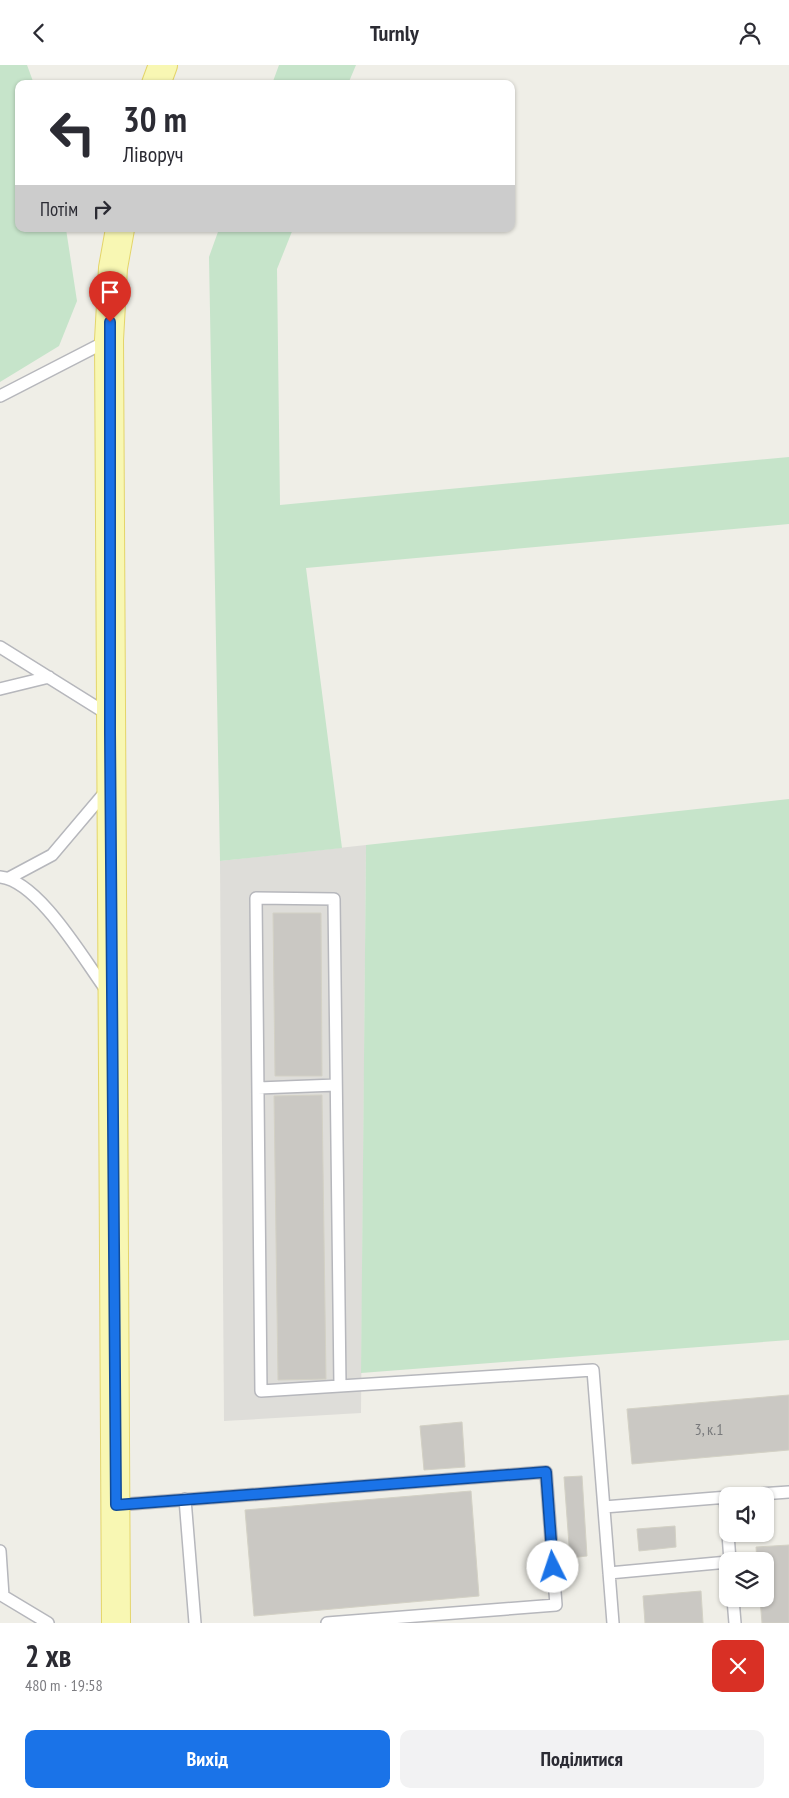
<!DOCTYPE html>
<html lang="uk">
<head>
<meta charset="utf-8">
<style>
  body { margin:0; font-family:"PT Sans Narrow",sans-serif; background:#f2f2f3; color:#2b2b33; height:100vh; display:flex; flex-direction:column; font-size:19px; white-space:nowrap }
  * { box-sizing:border-box; margin:0 }
  p { font-size:16px; color:#7c7c81 }
  .icon { flex:none; width:28px; height:28px; fill:none; stroke:currentColor; stroke-width:2; stroke-linecap:round; stroke-linejoin:round }
  .map { position:relative; height:1558px; overflow:hidden }
  .side { display:flex; flex-direction:column; background:#fff; flex:1 }
  .side>* { flex:none }
  .top-card { position:absolute; left:15px; top:15px; width:500px; height:152px; border-radius:10px; box-shadow:0 1px 4px #0004; background:#fff; color:#2b2b33; overflow:hidden }
  .tools { position:absolute; left:719px; top:1422px; display:grid; gap:10px }
  .tools a { display:grid; place-items:center; width:55px; height:55px; border-radius:10px; background:#fff; box-shadow:0 1px 4px #0004; font-size:25px }
  .pin { position:absolute; display:grid; place-items:center; width:42px; height:42px; color:#fff; margin:-51px -21px; border-radius:50% 50% 50% 0; rotate:-45deg; box-shadow:0 0 5px #0007 }
  .pin .icon { rotate:45deg }
  .me { position:absolute; width:55px; margin:-28px; rotate:356deg; stroke-linejoin:round; filter:drop-shadow(0 0 4px #0008) }
  .turn { display:flex; align-items:center; gap:18px; height:105px; padding:0 25px; font-size:22px }
  .turn .icon { width:65px; height:65px; stroke-width:2.5 }
  .turn b { display:block; font-size:35px; line-height:42px }
  .then { display:flex; align-items:center; height:48px; padding:0 25px; background:#0003; gap:10px; font-size:19px }
  .round { display:grid; place-items:center; flex:none; width:52px; height:52px; border-radius:10px; background:#f2f2f3 }
  .headline { display:flex; align-items:center; justify-content:space-between; height:85px; padding:0 25px }
  h1 { font-size:30px; font-weight:600; line-height:38px }
  .cta { display:flex; gap:10px; margin-top:auto; padding:10px 25px }
  .cta a { flex:1; height:58px; border-radius:10px; background:#1a73e8; color:#fff; font-size:20px; font-weight:600; line-height:58px; text-align:center }
  .cta a+a { background:#f2f2f3; color:#2b2b33 }
  header { display:flex; justify-content:space-between; align-items:center; height:65px; padding:0 25px; background:#fff; font-size:22px; font-weight:600 }
  .map>svg:first-child { display:block }
  .industrial { fill:#deddd9 }
  .green { fill:#c6e4ca }
  .building { fill:#cac8c3; stroke:#d3d1c5 }
  .lines { fill:none; stroke-linecap:round; stroke-linejoin:round }
  .lane-casing { stroke:#b6b7bc; stroke-width:14 }
  .primary-casing { stroke:#e4d56a; stroke-width:30 }
  .lane { stroke:#fff; stroke-width:11 }
  .primary { stroke:#f8f7b3; stroke-width:28 }
  .route-casing { stroke:#114b97; stroke-width:12 }
  .route { stroke:#1a73e8; stroke-width:9 }
  .labels { text-anchor:middle; stroke-width:4.5; stroke-linejoin:round; paint-order:stroke }
  .number-label { font-size:16px; fill:#797a7c }
</style>
</head>
<body>
<header><svg class="icon" aria-label="back" viewBox="0 0 24 24"><path d="M15 5l-7 7 7 7"/></svg>Turnly<svg class="icon" aria-label="person" viewBox="0 0 24 24"><circle cx="12" cy="8" r="4"/><path d="M4 21q1-7 8-7t8 7"/></svg></header>
<div class="map">
<svg width="789" height="1558" viewBox="0 0 789 1558">
  <rect width="100%" height="100%" fill="#efeee7"/>
  <path class="industrial" d="M366,780L361,1348L224,1356L220,796Z"/>
  <path class="green" d="M0,0H27L34,19H19V164H66L77,236L59,281L0,317Z
    M279,0H356L348,19H272Z
    M219,164H293L277,204L280,440L789,392V459L306,503L342,783L220,796L209,192Z
    M789,734V1275L361,1308L366,780Z"/>
  <path class="building" d="M273,848H321L322,1011H275Z
    M322,1030L326,1314L278,1315L274,1031Z
    M789,1330V1385L632,1399L627,1344Z
    M462,1357L465,1402L424,1405L420,1361Z
    M582,1411L587,1491L570,1493L564,1412Z
    M471,1426L479,1531L254,1551L245,1445Z
    M675,1461L676,1482L639,1486L637,1464Z
    M789,1480V1558H762L760,1534H765V1496H757L756,1482Z
    M701,1526L703,1558H645L643,1531Z"/>
  <g class="lines">
    <g class="lane-casing">
      <path id="lane" d="M0,331L107,276
        M0,582L109,650
        M0,624L49,612
        M0,812C39,816 84,895 107,926
        M9,813L52,790L107,725
        M258,1023L336,1020
        M340,1321L334,834L256,833L261,1326L593,1305L613,1558
        M731,1431L789,1427
        M725,1432L728,1468
        M185,1434L195,1558
        M116,1440L546,1407L556,1540L327,1558
        M604,1442L728,1432
        M728,1469L730,1496
        M0,1486L3,1531L48,1558
        M609,1508L728,1497
        M733,1534L735,1558"/>
    </g>
    <g class="primary-casing">
      <path id="primary" d="M156,19L163,0
        M116,1558L109,275L113,203L120,164"/>
    </g>
    <use href="#lane" class="lane"/>
    <use href="#primary" class="primary"/>
  </g>
  <g class="lines">
    <g class="route-casing">
      <path id="route" d="M110,257V667L116,1440L546,1407L553,1502"/>
    </g>
    <use href="#route" class="route"/>
  </g>
  <g class="labels">
    <g class="number-label">
      <text x="709" y="1370">3, к.1</text>
    </g>
  </g>
</svg>
<div class="tools">
<a><svg class="icon" aria-label="sound" viewBox="0 0 24 24"><path d="M4 9h4l5-4v14l-5-4H4zM17 9q2 3 0 6"/></svg></a>
<a><svg class="icon" aria-label="layers" viewBox="0 0 24 24"><path d="M12 4l9 5-9 5-9-5zM3 14l9 5 9-5"/></svg></a>
</div>
<div class="pin" style="left:110px;top:257px;background:#d93025"><svg class="icon" aria-label="arrive" viewBox="0 0 24 24"><path d="M6 21V4h12l-3 4 3 4H6"/></svg></div>
<svg class="me" style="left:553px;top:1502px" viewBox="-20 -20 40 40"><circle r="19" fill="#fff"/><path d="M0-13L10 11 0 6-10 11z" fill="#1a73e8"/></svg>
<div class="top-card">
<div class="turn"><svg class="icon" aria-label="left" viewBox="0 0 24 24"><path d="M17 20v-9H6M10 6l-5 5 5 5"/></svg><div><b>30 m</b>Ліворуч</div></div>
<div class="then">Потім<svg class="icon" aria-label="right" viewBox="0 0 24 24"><path d="M7 20v-9h11M14 6l5 5-5 5"/></svg></div>
</div>
</div>
<section class="side">
<div class="headline"><div><h1>2 хв</h1><p>480 m · 19:58</p></div><a class="round" style="background:#d93025;color:#fff"><svg class="icon" aria-label="close" viewBox="0 0 24 24"><path d="M6 6l12 12M18 6L6 18"/></svg></a></div>
<div class="cta"><a>Вихід</a><a>Поділитися</a></div>
</section>
</body>
</html>
